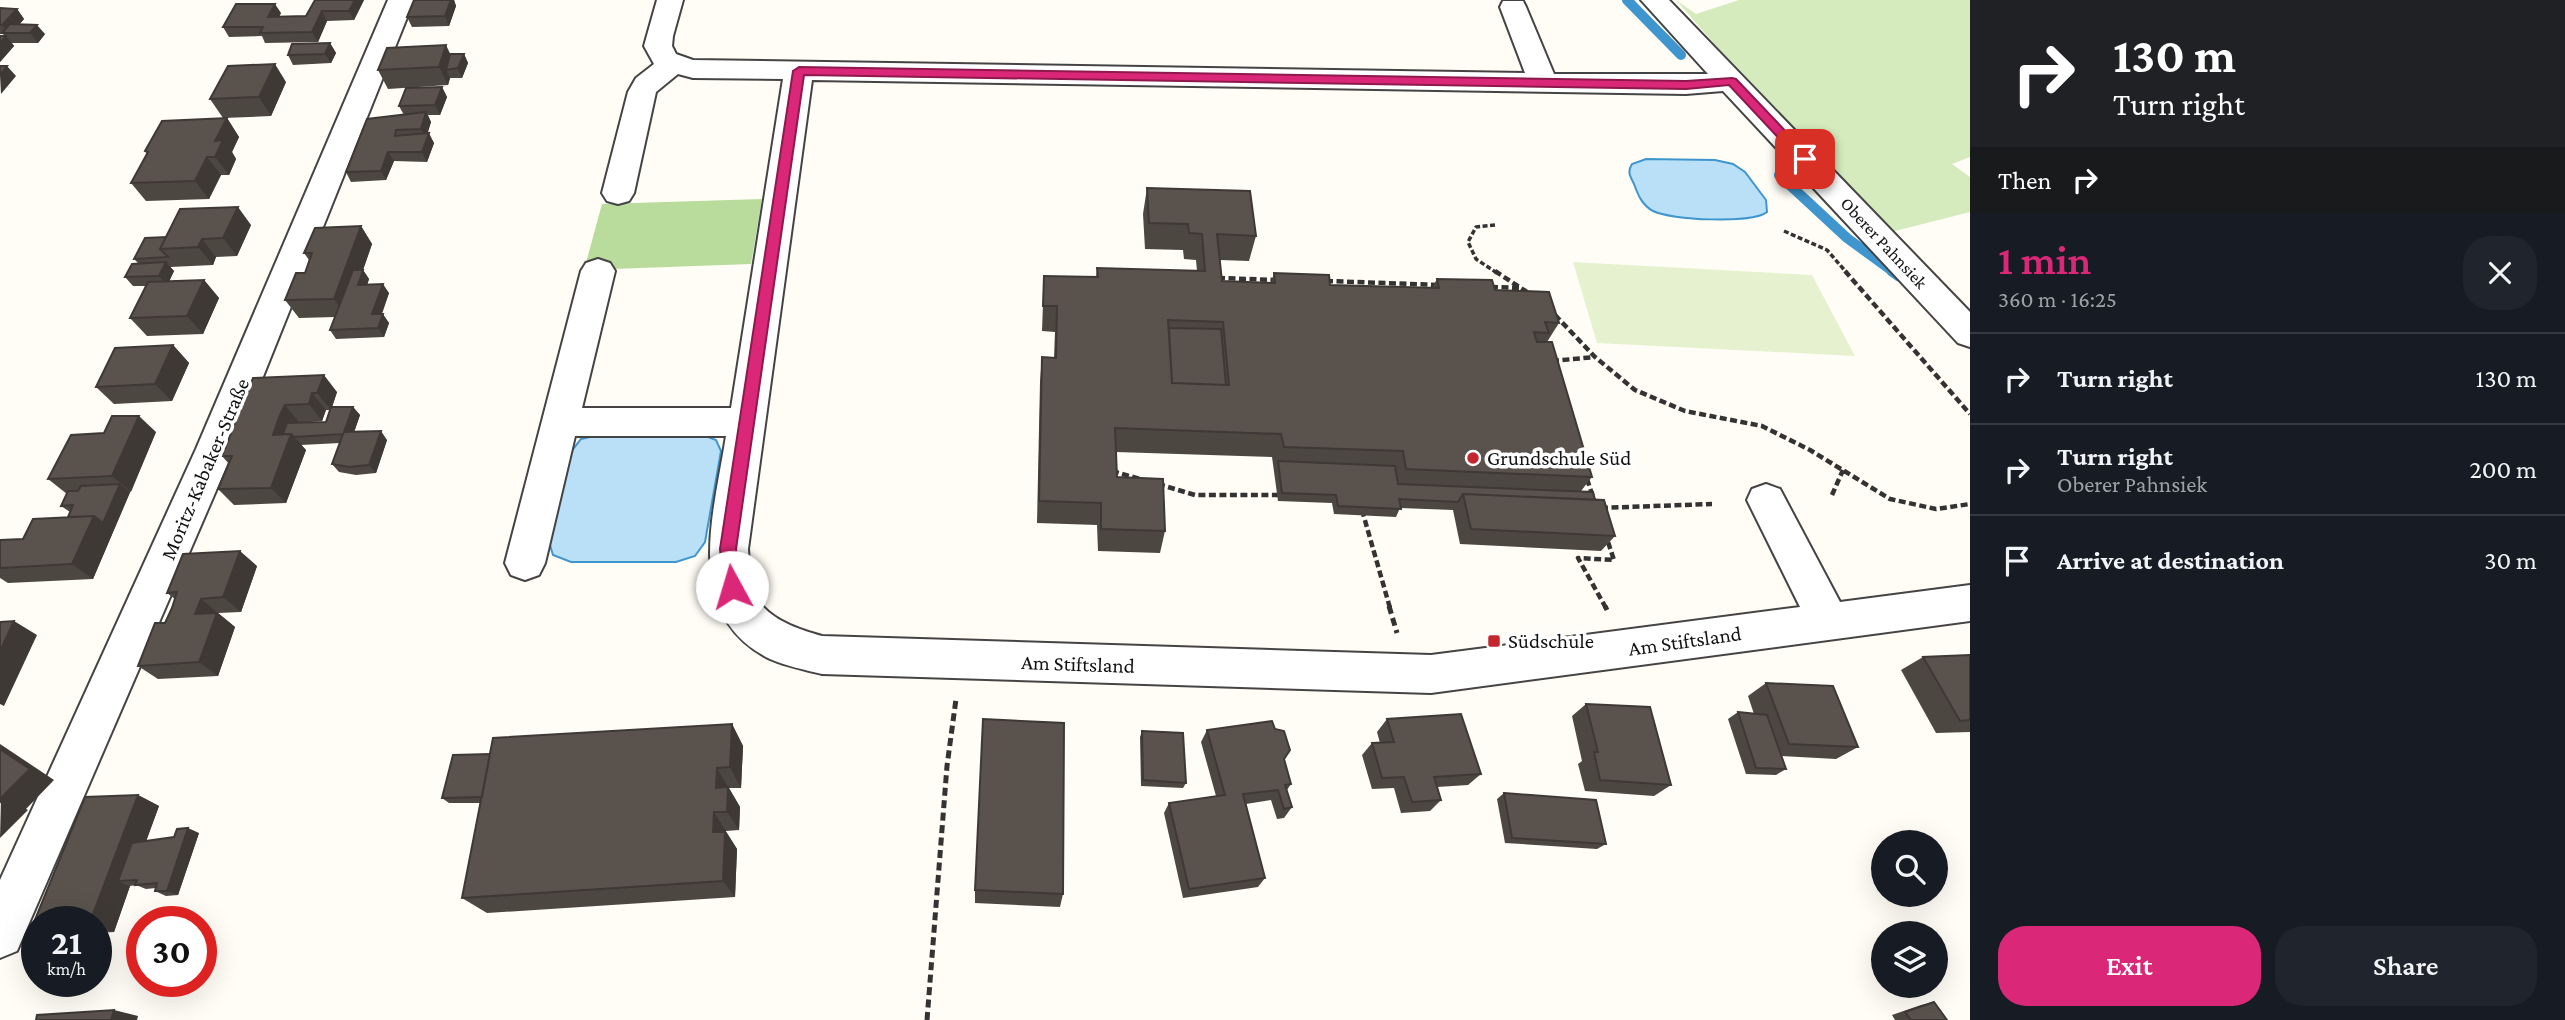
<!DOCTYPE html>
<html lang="en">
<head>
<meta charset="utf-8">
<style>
  body { margin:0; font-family:"Crimson Pro",serif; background:#20242c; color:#f1f3f6; height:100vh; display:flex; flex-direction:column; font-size:26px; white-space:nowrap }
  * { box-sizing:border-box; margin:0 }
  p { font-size:23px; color:#9ea1a6 }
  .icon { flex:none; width:38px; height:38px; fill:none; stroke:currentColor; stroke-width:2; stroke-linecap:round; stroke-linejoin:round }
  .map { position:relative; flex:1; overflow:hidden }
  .drawer { display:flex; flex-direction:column; background:#171b24; width:595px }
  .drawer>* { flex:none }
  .guide { background:#202124; color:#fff; overflow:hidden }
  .fabs { position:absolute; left:1871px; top:830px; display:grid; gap:14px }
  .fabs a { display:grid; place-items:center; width:77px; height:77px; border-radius:50%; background:#171b24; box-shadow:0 7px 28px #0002; font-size:35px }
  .speed { position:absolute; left:21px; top:906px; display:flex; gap:14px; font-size:35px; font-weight:700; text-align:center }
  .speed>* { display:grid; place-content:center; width:91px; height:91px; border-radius:50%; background:#171b24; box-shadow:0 7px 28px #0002; line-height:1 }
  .speed small { font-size:18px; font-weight:400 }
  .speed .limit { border:10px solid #d22; background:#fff; color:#111 }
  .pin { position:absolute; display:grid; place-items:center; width:60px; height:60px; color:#fff; margin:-30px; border-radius:14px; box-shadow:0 4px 10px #0006 }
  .me { position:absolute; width:77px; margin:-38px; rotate:354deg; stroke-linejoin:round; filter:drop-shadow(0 0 5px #0008) }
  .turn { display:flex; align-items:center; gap:24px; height:147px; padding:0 28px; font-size:32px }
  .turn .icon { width:91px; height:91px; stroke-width:2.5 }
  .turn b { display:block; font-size:49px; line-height:60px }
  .then { display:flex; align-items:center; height:66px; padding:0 28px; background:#0003; gap:14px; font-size:26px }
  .round { display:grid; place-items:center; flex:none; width:74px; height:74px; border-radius:28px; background:#20242c }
  .headline { display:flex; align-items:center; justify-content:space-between; height:119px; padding:0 28px }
  h1 { font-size:42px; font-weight:600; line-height:52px; color:#db2777 }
  .action { display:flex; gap:14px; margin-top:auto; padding:14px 28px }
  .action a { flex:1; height:80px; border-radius:28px; background:#db2777; color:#fff; font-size:28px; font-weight:600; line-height:80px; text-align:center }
  .action a+a { background:#20242c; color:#f1f3f6 }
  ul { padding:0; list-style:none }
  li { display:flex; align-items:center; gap:21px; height:91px; padding:0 28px; border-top:2px solid #363941 }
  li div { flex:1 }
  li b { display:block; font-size:26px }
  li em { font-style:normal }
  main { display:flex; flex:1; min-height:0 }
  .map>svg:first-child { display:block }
  .green { fill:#d5ebbd }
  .forest { fill:#b9dc9c }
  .pitch { fill:#e6f2cf }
  .water { fill:#b9e0f7; stroke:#3f96cf; stroke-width:2 }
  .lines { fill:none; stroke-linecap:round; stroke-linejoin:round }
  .stream-far1 { stroke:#3f96cf; stroke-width:10 }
  .stream { stroke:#3f96cf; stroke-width:11 }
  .minor-casing { stroke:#444; stroke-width:4 }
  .path-far2 { stroke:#333; stroke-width:3.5; stroke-dasharray:5 2.5; stroke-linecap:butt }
  .path-far1 { stroke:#333; stroke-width:4.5; stroke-dasharray:7 3.5; stroke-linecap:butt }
  .path { stroke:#333; stroke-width:5; stroke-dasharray:8 4.5; stroke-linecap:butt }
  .minor { fill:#fff; fill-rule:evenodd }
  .wall { fill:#4d4742; fill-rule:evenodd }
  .shaded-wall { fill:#3f3936 }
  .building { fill:#5a524d; stroke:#3f3936; stroke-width:2; fill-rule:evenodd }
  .route { fill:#db2777; stroke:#8e194d; stroke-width:2 }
  .poi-dot { fill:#c4262e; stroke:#fff; stroke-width:2.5 }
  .labels { text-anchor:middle; stroke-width:7; stroke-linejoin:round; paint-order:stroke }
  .far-street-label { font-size:18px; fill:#111; stroke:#fff }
  .poi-label { font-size:21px; fill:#111; stroke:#fff; text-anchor:start }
  .street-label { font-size:21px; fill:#111; stroke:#fff }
</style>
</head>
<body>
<main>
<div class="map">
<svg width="1970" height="1020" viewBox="0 0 1970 1020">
  <rect width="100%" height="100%" fill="#fffdf5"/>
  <path class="green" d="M1676,0L1696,14L1739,0H1970V157L1952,164L1970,177V212L1891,232L1778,117Z"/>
  <path class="forest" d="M762,199L751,264L584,270L602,204Z"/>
  <path class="pitch" d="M1573,262L1812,275L1855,356L1597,343Z"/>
  <path class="water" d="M1646,159L1715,160L1733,164L1745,172L1766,200L1767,212C1752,224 1670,220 1653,211C1642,205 1638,195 1634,184C1630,176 1627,172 1632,164Z
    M599,435H703L716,440L721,451L705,542L695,556L676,562H571L553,555L549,542L571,452L581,439Z"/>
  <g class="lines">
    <path class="stream-far1" d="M1627,0L1681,55
      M1779,175L1847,238L1895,273"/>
    <path class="stream" d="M1892,271L1899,276"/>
    <g class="minor-casing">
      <path id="minor" d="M388,0H414L234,449L17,951L0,958V880L196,449Z
        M657,0H683L673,36L672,46L676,54L693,60L1525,73L1500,7L1503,1H1523L1526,7L1554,74H1708L1641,0H1669L1970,312V347L1958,343L1723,91L1686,94L812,80L748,549C749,561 749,576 752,588C761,617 796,629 822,636L1431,655L1800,607L1747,500L1752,489L1766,484L1780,489L1840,602L1970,585V621L1431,693L822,674C805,670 786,666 770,659C681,615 714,513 726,436H575L545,563L539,575L525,580L511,575L505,563L581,271L586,263L598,259L610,263L615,271L582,408H731L783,79L693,78L678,74L656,92L634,193L629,201L618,204L607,201L602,193L628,92L636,78L654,64L644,46Z"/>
    </g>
    <path class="path-far2" d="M1495,225L1476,227L1468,242L1476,259L1497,273
      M1784,231L1827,250L1847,273"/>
    <path class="path-far1" d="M1495,271L1530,294
      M1845,271L1970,414
      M1218,278L1275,280
      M1326,281L1440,285
      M1491,287L1520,288
      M1555,315L1595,357L1635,390L1685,411L1762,426L1810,450L1890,499L1936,509L1970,504
      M1552,361L1595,357
      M1112,471L1140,479
      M1587,479L1593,497
      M1158,484L1195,495H1281
      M1832,495L1843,470
      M1601,508L1712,504
      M1362,510L1390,608
      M1606,608L1578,558L1614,560L1607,539"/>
    <path class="path" d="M1389,606L1397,633
      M1605,606L1607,610
      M927,1020L947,766L956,699"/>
    <use href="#minor" class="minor"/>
  </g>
  <path class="wall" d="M364,0L354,20L327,21L318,42L265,43L262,36L229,37L223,27L281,13L279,17L306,16Z
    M414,0H454L456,6L449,26L412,27L407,17Z
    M0,8L17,9L24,19L19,25L45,34L38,43H12L14,46L0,62V36H4L3,34H0Z
    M330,43L336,53L331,63L293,65L288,55Z
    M450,54H464L468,63L462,78H450L448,85L388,89L378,70Z
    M286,82L271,116L223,118L210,99Z
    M442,87L447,97L440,115H428L431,122L427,133L434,143L427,162L394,161L386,180L351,182L346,172L404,115L399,106Z
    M227,118L239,137L232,152L236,159L229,175H221L209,199L146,201L131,183L147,154L145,151Z
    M1147,188L1256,236L1249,261L1220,260L1222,281L1271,283L1274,273L1330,285L1432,288L1437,279L1495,290L1559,323L1547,342L1592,477L1581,491L1595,500L1615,536L1601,551L1460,544L1453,510L1400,508L1396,517L1334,514L1332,503L1278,501L1272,457L1116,452L1117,477L1165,531L1160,553L1098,551L1097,525L1037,523L1040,382L1042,357L1054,358L1055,332L1042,331L1044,276L1096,277L1097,268L1197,271L1196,260L1184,259L1183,250L1145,249L1143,214Z
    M251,225L237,256L216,257L213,265L170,267L174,271L169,282L204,280L219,298L203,334L147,336L130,318L147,286H133L125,277L138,263L134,259L166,237Z
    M361,226L372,244L363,270L369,279L367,285L389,293L382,314L389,323L384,337L336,339L330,330L335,317L299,318L285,300L305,273L309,260L304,253Z
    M173,345L189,363L172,401L114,404L96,387Z
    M253,378L337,392L332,407H353L360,415L354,432L387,440L376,473L356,475L339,472L332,464L340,443L301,445L306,450L286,503L234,505L218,489L229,464L222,456ZM326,410H330L326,422L299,423L322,421Z
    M156,432L93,579L8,583L0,578V540L23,539L68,517L70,512L61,506L67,494L48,479Z
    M257,566L241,612L218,613L235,627L218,676L158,679L138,666L165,623L175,599L167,593Z
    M1970,655V732L1936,733L1901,670L1923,657Z
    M1766,683L1858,747L1836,759L1781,756L1786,769L1776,775L1746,774L1728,719L1738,712L1754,714L1748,696Z
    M1586,704L1671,785L1654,796L1585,791L1578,764L1582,761L1572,716Z
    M1387,719L1481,774L1468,785L1437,787L1441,800L1430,811L1401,813L1394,788L1372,789L1362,755L1372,743H1380L1377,732Z
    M732,724L743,746L741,788H729L740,807L739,830L726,831V832L737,849L735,897L487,913L462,898L481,803H449L442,798L490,754Z
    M1207,730L1284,760L1291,784L1287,790L1292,807L1284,818L1277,819L1271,800L1246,804L1265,878L1258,887L1183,898L1164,813L1169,803L1216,796L1201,742Z
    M1142,731L1186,783L1183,788L1141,786L1140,737Z
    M1504,793L1606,844L1597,849L1505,843L1497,799Z
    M138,795L159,806L146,841L199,833L178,895L166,896L155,891L156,888L146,889L136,885L130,886L114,932L96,933V922H37V929L32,927Z
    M975,890L1063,894L1060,907L975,903Z
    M1934,1002L1947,1020H1895L1892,1015L1921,1005Z"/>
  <path class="shaded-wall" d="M355,0H364L354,20L349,11Z
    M451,0H454L456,6L449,26L445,16Z
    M275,4L281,13L274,26L268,17Z
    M17,9L24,19L11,33H9L2,25Z
    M322,11L327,21L318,42L312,32Z
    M37,25L45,34L38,43L30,33Z
    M6,36L14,46L0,62V43Z
    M330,43L336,53L331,63L325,54Z
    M446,45L455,64L446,70L450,78L448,85L439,67Z
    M464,54L468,63L462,78L458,68Z
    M275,64L286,82L271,116L259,97Z
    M7,66L16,76L1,94L0,75Z
    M442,87L447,97L440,115L435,105Z
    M426,112L431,122L426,139L421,129Z
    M227,118L239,137L232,152L236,159L229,175L215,157V141Z
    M429,133L434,143L427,162L422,152Z
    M388,152L394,161L386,180L381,171Z
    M207,157L221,175L209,199L195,181Z
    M238,207L251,225L237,256L223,238Z
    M361,226L372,244L363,270L369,279L364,294L346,316L334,299Z
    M202,239L216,257L213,265L198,247Z
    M166,262L174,271L167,285L159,276Z
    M204,280L219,298L203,334L187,316Z
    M383,284L389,293L378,323L372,314Z
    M383,314L389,323L384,337L378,328Z
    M173,345L189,363L172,401L155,384Z
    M324,375L337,392L331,410L317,393Z
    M312,393L326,410L322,421L309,404Z
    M285,405L299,422L293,435L292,434L306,450L286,503L271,488L273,435Z
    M353,407L360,415L351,441L344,432Z
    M139,416L156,432L131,492L112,476Z
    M381,431L387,440L376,473L369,465Z
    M120,484L130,492L93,579L72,564L94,516Z
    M240,551L257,566L241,612L223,597Z
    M201,599L235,627L218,676L199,662L195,614Z
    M14,621L37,635L4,706L0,704V651Z
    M732,724L743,746L741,788L730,767Z
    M0,744L54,780L26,809L28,810L0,838L1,798Z
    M717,768L740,807L739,830L727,812L716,788Z
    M138,795L159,806L132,880L118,881L130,886L114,932L96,926V922H90Z
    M714,812L737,849L735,897L723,881L713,832Z
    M188,828L199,833L178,895L167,891Z
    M114,1010L138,1016L137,1020H111Z"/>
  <path class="building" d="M315,0H355L349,11H322L312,32L260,33L263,27H223L236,4H275L268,17L306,16Z
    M414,0H451L445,16L407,17Z
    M0,8L17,9L2,25H0Z
    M10,24L37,25L30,33H2Z
    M0,36H6L0,43Z
    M330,43L325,54L288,55L292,44Z
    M446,45L439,67L378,70L387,48Z
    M450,54H464L458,68L446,70Z
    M275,64L259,97L210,99L228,66Z
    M0,66H7L0,75Z
    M442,87L435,105L399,106L406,88Z
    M426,112L421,129L396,130L395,136L429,133L422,152H388L381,171L346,172L367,119Z
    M227,118L215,141L223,140L215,157H207L195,181L131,183L148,152L145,151L162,121Z
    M1147,188L1250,191L1256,236L1217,234L1222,281L1275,283L1274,273L1329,275L1330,285L1439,288L1437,279L1492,280L1495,290L1549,292L1559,323L1545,322L1549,333L1534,332L1535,336L1537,342H1552L1592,477L1406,469L1403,451L1284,447L1281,434L1115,428L1117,477L1163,479L1165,531L1101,529V503L1039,501L1042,357L1056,358L1057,306H1043L1044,276L1098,277L1097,268L1205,271L1202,234L1189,233L1188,224L1149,223ZM1168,320L1223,322L1229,385L1172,383Z
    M238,207L223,238L202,239L198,247L160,249L180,209Z
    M361,226L334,299L285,300L296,273H305L312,253H304L315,228Z
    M166,237L160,249L168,257L134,259L145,238Z
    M166,262L159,276L125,277L132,264Z
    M353,270H363L358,285L383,284L372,314H383L378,328L330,330Z
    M204,280L187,316L130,318L148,282Z
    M1169,328L1221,329L1226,385L1172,383Z
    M173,345L155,384L96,387L115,348Z
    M324,375L317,393H312L309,404L285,405L280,415L273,435L291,434L271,488L218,489L232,456H222L253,378Z
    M331,407H353L344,432L381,431L369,465L349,467L332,464L343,434L294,437L291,434H283L287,423L326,422Z
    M112,416H139L112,476L48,479L71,435L104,433Z
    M1278,461L1395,466L1398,484L1593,492L1595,500L1463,494L1458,502L1399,499L1401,509L1338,506L1336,495L1282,493Z
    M120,484L103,523L94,516L68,517L73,505L61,506L68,491H78L81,486Z
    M1463,494L1604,500L1615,536L1471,529Z
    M94,516L72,564L0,568V540L23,539L33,519Z
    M240,551L223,597L201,599L195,614L217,613L199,662L138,666L155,623H165L172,608L177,592L167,593L183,554Z
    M14,621L0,651V622Z
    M1970,655V720L1960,721L1923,657Z
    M1766,683L1833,686L1858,747L1789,744Z
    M1586,704L1650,707L1671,785L1600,780L1594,752H1598Z
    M1738,712L1767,715L1786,769L1756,768Z
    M1461,714L1481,774L1434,777L1441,800L1412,802L1404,777L1382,778L1372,743L1394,742L1387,719Z
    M983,719L1064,723L1063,894L975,890Z
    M1272,721L1275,729L1284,731L1290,750L1284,759L1291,784L1285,785L1292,807L1284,809L1278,790L1243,794L1265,878L1189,889L1169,803L1225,795L1207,730Z
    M732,724L730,767L717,768L716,788L728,787L727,812H714L713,832H725L723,881L462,898L493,738Z
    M1142,731L1183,733L1186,783L1143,780Z
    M0,749L30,769L1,798L3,799L0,802Z
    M490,754L482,797L442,798L453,755Z
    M1504,793L1596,800L1606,844L1512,838Z
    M138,795L90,922H37V927H32L85,797Z
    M188,828L167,891H155L157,883L135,885L137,880L118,881L132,843L174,837L177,829Z
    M1934,1002L1947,1020H1911L1905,1012Z
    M114,1010L111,1020H36L37,1015Z"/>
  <path class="route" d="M799,67L1686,81L1732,78L1736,79L1812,159L1805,163L1801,162L1729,85L1686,89L804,75L736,549L740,587L738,592L732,595L726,592L724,587L720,549L793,71Z"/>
  <g class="poi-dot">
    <circle cx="1473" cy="458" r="7"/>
    <rect x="1487" y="634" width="14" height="14" rx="3.5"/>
  </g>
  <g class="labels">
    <g class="far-street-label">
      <text transform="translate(1884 243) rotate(47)" y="6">Oberer Pahnsiek</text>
    </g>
    <g class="poi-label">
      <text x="1487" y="465">Grundschule Süd</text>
      <text x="1508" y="648">Südschule</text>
    </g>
    <g class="street-label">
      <text transform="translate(205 469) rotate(-67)" y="7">Moritz-Kabaker-Straße</text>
      <text transform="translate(1685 641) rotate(-8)" y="7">Am Stiftsland</text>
      <text transform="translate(1078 664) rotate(2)" y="7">Am Stiftsland</text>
    </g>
  </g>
</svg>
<div class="fabs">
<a><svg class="icon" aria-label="search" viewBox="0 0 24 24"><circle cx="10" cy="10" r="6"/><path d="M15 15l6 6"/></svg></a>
<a><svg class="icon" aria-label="layers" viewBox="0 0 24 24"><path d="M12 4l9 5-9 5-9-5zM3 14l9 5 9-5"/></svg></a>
</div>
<div class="speed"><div>21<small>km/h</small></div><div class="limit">30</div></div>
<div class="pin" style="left:1805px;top:159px;background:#d93025"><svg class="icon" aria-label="arrive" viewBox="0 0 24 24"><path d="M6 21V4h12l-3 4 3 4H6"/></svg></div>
<svg class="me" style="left:732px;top:587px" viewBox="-20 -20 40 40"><circle r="19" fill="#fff"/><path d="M0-13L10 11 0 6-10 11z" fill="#db2777"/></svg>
</div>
<section class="drawer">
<div class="guide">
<div class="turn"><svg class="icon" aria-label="right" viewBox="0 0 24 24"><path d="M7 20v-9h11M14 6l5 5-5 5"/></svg><div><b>130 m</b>Turn right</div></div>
<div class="then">Then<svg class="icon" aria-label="right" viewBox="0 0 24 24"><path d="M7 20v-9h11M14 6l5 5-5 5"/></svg></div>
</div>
<div class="headline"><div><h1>1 min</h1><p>360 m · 16:25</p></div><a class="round"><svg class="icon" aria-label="close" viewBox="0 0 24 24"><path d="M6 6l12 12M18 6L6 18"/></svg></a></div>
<ul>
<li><svg class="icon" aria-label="right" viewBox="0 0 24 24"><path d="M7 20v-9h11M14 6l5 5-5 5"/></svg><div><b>Turn right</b></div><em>130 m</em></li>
<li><svg class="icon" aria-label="right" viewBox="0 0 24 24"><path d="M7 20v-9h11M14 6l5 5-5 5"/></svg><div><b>Turn right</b><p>Oberer Pahnsiek</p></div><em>200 m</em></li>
<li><svg class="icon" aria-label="arrive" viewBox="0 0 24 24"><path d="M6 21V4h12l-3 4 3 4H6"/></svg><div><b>Arrive at destination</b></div><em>30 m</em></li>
</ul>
<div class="action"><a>Exit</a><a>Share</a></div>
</section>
</main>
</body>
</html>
